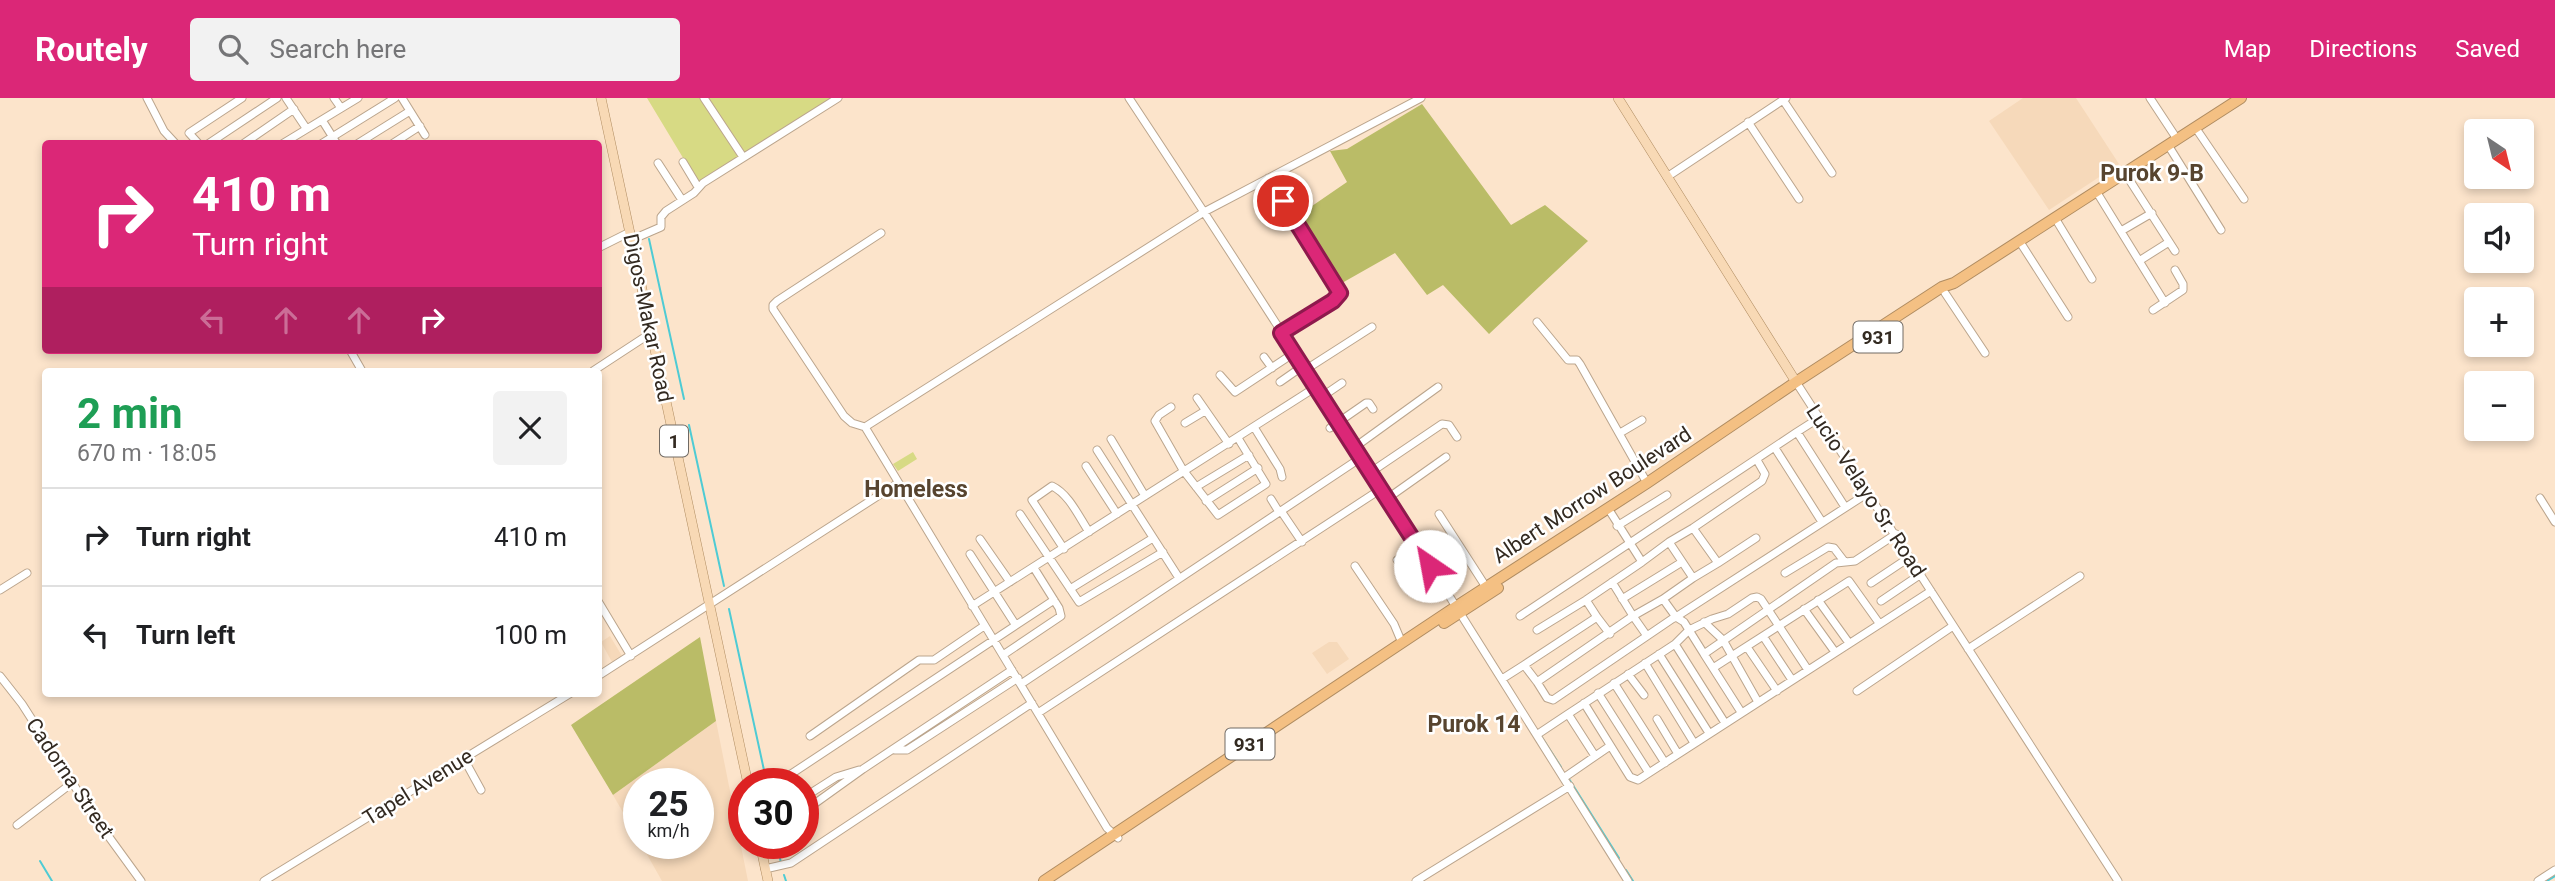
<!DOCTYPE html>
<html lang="en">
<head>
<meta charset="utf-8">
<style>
  body { margin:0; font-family:Roboto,sans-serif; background:#f2f2f2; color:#202124; height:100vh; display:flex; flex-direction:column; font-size:26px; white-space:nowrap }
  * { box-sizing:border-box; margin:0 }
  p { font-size:23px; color:#757577 }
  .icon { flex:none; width:38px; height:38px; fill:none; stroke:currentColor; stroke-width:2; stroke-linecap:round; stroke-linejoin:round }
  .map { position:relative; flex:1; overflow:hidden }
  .drawer { position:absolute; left:42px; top:270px; width:560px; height:329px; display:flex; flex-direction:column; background:#fff; border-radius:7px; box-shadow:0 4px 10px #0003 }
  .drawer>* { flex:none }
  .guide { position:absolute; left:42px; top:42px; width:560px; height:214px; border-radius:7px; box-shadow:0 4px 10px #0003; background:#db2777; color:#fff; overflow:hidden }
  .needle { width:46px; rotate:145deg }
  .buttons { position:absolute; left:2464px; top:21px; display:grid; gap:14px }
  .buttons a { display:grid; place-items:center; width:70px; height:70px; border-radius:7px; background:#fff; box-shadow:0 4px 10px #0003; font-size:35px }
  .speed { position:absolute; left:623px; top:670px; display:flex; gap:14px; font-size:35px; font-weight:700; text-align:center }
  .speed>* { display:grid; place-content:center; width:91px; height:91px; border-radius:50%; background:#fff; box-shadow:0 4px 10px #0003; line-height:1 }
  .speed small { font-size:18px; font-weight:400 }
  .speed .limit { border:10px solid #d22; background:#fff; color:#111 }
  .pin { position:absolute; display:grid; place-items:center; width:60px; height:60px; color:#fff; margin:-30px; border:4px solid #fff; border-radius:50%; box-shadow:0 2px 7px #0007 }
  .me { position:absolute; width:77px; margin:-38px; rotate:327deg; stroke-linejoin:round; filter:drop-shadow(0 0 5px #0008) }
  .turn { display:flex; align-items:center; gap:24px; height:147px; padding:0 35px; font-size:32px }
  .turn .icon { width:91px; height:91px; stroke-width:2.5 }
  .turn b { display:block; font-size:49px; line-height:60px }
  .lanes { display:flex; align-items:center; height:66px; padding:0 35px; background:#0003; justify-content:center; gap:35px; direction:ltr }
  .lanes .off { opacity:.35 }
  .round { display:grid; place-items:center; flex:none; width:74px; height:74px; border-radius:7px; background:#f2f2f2 }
  .overview { display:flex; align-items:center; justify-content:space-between; height:119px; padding:0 35px }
  h1 { font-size:42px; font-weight:700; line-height:52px; color:#1e9e55 }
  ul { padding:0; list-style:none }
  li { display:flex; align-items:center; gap:21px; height:98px; padding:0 35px; border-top:2px solid #e0e0e0 }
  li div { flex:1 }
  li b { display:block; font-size:26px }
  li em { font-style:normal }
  header { display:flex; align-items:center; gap:42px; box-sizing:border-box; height:98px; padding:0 35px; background:#db2777; color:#fff }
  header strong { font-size:33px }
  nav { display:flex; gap:38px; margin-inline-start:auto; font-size:24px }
  .search { width:490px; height:63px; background:#f2f2f2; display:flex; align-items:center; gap:18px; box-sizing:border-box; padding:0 24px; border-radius:7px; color:#757577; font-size:26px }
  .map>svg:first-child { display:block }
  .built { fill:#f6d9ba }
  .green { fill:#d7da84 }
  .forest { fill:#babc67 }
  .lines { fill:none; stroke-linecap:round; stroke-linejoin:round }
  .stream { stroke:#4ecbd4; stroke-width:2 }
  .minor-casing { stroke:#bba58d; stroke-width:9 }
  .major-casing { stroke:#b08c61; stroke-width:10 }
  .highway-casing { stroke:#b08c61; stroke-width:12 }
  .minor { stroke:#fff; stroke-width:7 }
  .major { stroke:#f8d9b5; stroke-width:9 }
  .highway { stroke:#f4c083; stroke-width:10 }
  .route-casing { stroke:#8e194d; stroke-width:18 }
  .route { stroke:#db2777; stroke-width:12 }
  .labels { text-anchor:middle; stroke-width:5; stroke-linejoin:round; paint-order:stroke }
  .shield { fill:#fff; stroke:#706a64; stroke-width:2 }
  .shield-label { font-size:19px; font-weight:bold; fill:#332a21 }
  .street-label { font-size:21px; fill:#332a21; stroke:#fff }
  .neighbourhood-label { font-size:23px; font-weight:bold; fill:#57442f; stroke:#fff }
</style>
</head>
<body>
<header>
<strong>Routely</strong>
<div class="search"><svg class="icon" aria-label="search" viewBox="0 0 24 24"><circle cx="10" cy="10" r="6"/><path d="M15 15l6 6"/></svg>Search here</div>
<nav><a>Map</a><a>Directions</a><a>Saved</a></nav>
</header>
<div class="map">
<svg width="2555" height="783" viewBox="0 0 2555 783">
  <rect width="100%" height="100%" fill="#fce4cb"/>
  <path class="built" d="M2023,0H2076L2119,66L2049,112L1989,23Z
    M610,538L622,558L612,564L601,544Z
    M1329,544H1337L1349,561L1327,576L1312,555Z
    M716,623L748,783H662L641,746H698V686H639V742L613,697Z"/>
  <path class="green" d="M647,0H835L700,88Z
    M913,354L917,361L898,373L893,366Z"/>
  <path class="forest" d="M1422,6L1511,127L1545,107L1588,143L1489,236L1443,187L1427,197L1395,155L1342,185L1296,119L1347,84L1330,53L1347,51Z
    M700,539L716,623L613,697L571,627Z"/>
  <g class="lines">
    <path class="stream" d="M649,141L684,301
      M689,327L724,488
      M729,511L767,686
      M1541,638L1561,669
      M1569,681L1619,760
      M777,746L781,765
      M40,763L52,783
      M1626,772L1633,783
      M784,777L786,783
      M2547,783L2555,778"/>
    <g class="minor-casing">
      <path id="minor" d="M147,0L164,33L176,46
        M286,0L306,30
        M334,0L341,10
        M402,0L425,37
        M704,0L743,59
        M1129,0C1300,258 1464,521 1628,783
        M2150,0L2177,41
        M1783,2L1832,75
        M322,22L337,46
        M1748,24L1799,101
        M2195,29L2244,101
        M199,46L189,35L242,0
        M208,46L277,0
        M243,46L294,11
        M282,46L358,0
        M321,46L395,0
        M357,46L410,13
        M392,46L420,28
        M2168,47L2221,132
        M683,64L698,89
        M658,65L682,102
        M2125,75L2175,153
        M1667,79L1786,0
        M1268,80L1340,195L1333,203L1281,235
        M2096,93L2165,205
        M2055,120L2092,181
        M2121,133L2152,115
        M881,135L777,203L773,207V211L844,318L852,325L865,329C945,464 1027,596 1107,730L1118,740
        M631,142L661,129V119L666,113L694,95L703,85L838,0
        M2020,144L2068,219
        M598,150L630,134
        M2139,163L2169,144
        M1945,195L1985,255
        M2153,212L2183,192V186L2175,172
        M1537,224L1568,262H1577L1580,266L1647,385
        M350,252L362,273
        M1264,259L1272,270
        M1305,272L1372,229
        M593,273L651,235
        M1220,277L1235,294L1294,255
        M1280,284L1303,268
        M1796,284L2118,783
        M1323,298L1342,285
        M1197,300L1229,346
        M1171,309L1159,317L1155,323L1183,372L1218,417L1266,386L1238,340
        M1185,325L1205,313
        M865,329L1204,114L1421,0
        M1254,329L1280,371L1282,379
        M1330,330L1366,305H1369L1373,311
        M1797,334L1819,320
        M1620,335L1642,322
        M1111,341L1145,398
        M1355,349L1438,289
        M1775,350L1822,424
        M1097,352L1179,480
        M1086,368L1117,416
        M1371,374L1442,326L1449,327L1457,339
        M1196,389L1249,357
        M1388,400L1446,359
        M2540,400L2555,424
        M1271,401L1279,414
        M1206,403L1258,370
        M1281,413L1302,444
        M1020,416L1079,504L1163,454
        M1439,416L1486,489
        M1617,428L1667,397
        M1693,430L1762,383L1765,376L1757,362
        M980,441L1010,484
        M1669,444L1693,430L1718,465L1693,480
        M1064,451L1032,402L1052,388C1069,396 1079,419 1089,434
        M970,456L1015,526
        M1397,462L1417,448
        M1642,464L1669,444L1693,480L1663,501
        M1718,465L1756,440
        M1355,468L1394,526L1402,545
        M1785,475L1828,449L1834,450L1844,463
        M1612,484L1633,518L1537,584L1547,600L1553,602L1672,521L1676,519L1663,501L1633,518L1647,538
        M1871,485L1910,459
        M1070,491L1153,440
        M0,492L27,475
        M1622,501L1682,464
        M1818,502L1849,545
        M598,503L631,558
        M1881,503L1921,476
        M972,508L1316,289
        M1804,511L1835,554
        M1520,518L1797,334L1845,409
        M1597,519L1610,536
        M1704,524L1723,542L1758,604
        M1537,532L1586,502L1642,464L1611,415
        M1763,538L1792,582
        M1675,546L1725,625
        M1747,549L1777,593
        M1968,551L2080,478
        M1659,556L1709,635
        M1704,556L1684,524L1676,519L1868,395
        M1003,557L1061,518L1059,510L1034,470
        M1645,565L1694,645
        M1713,570L1849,483L1879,525
        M1628,576L1644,597
        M0,578L22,606L93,717L141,783
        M598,578L898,385
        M1502,581L1524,567
        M1537,584L1524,567L1597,519L1586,502
        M1614,585L1665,665
        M1021,586L1362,359
        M1857,593L1953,528
        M1598,595L1649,675
        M1584,605L1630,679L1638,682L1931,493
        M1741,614L1704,556L1836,465L1855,463L1896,436
        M1038,615L1381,391
        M1657,621L1678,656
        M1538,636L1568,616
        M810,638L919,562H934L984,528
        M895,652H907L1018,580
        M1595,658L1568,616L1675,546L1689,532L1712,521L1728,516L1752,500L1757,499L1761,501L1808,572
        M464,661L481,692
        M1565,679L1610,648
        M747,685L761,686
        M776,686L1054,502
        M803,700L836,679L859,672
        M803,714L863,671L1012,572
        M17,727L72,685
        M765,771L791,765L1032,605
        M264,783L571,595
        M1416,783L1570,688
        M2538,783L2555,772"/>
    </g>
    <g class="major-casing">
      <path id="major" d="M601,0L748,686
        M1618,0L1796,284
        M760,746L768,783"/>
    </g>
    <g class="highway-casing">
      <path id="highway" d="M1444,525L1498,490
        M1044,783L1457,508L1647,385L1796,284L1942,189L1954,185L2241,0"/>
    </g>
    <use href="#minor" class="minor"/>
    <use href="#major" class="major"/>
    <use href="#highway" class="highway"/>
  </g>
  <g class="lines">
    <g class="route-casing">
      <path id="route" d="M1283,103L1340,195L1333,203L1281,235L1430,468"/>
    </g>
    <use href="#route" class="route"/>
  </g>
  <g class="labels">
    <g class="shield">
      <rect x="1853.5" y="223.5" width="49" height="31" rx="5"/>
      <rect x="660" y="327.5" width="28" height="31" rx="5"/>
      <rect x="1225.5" y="630.5" width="49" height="31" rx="5"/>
    </g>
    <g class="shield-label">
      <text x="1878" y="246">931</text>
      <text x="674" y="350">1</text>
      <text x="1250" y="653">931</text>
    </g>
    <g class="street-label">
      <text transform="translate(648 220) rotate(78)" y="7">Digos-Makar Road</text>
      <text transform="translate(1866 393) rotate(57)" y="7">Lucio Velayo Sr. Road</text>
      <text transform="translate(1592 397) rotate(-33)" y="7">Albert Morrow Boulevard</text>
      <text transform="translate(70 680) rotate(56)" y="7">Cadorna Street</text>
      <text transform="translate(418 689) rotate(-32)" y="7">Tapel Avenue</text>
    </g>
    <g class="neighbourhood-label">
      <text x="2152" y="83">Purok 9-B</text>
      <text x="916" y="399">Homeless</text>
      <text x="1474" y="634">Purok 14</text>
    </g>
  </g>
</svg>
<div class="buttons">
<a><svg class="needle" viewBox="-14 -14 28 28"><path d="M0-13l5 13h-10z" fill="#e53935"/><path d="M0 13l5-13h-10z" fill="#757577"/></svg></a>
<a><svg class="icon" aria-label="sound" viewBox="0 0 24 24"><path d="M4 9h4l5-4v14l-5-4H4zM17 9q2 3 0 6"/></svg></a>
<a>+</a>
<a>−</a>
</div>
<div class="speed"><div>25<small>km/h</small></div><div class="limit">30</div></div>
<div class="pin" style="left:1283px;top:103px;background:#d93025"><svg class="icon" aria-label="arrive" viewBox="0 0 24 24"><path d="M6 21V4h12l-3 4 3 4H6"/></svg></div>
<svg class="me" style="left:1430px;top:468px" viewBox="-20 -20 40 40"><circle r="19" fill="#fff"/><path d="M0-13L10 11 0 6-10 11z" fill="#db2777"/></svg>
<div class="guide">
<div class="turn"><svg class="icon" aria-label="right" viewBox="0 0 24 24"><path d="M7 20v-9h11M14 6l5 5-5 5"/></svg><div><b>410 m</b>Turn right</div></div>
<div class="lanes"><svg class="icon off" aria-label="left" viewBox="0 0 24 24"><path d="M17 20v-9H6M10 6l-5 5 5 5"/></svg><svg class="icon off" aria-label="ahead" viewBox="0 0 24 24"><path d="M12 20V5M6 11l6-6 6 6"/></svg><svg class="icon off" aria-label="ahead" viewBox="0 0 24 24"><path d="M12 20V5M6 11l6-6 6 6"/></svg><svg class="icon" aria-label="right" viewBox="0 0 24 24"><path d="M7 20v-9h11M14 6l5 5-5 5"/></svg></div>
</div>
<section class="drawer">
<div class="overview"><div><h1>2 min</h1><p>670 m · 18:05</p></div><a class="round"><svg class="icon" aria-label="close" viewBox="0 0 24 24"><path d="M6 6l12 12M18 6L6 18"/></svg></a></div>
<ul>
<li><svg class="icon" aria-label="right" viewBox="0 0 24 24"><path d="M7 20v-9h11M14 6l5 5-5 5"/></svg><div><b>Turn right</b></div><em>410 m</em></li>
<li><svg class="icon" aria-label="left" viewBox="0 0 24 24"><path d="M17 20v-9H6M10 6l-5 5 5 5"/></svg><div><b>Turn left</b></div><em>100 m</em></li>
</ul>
</section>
</div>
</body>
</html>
